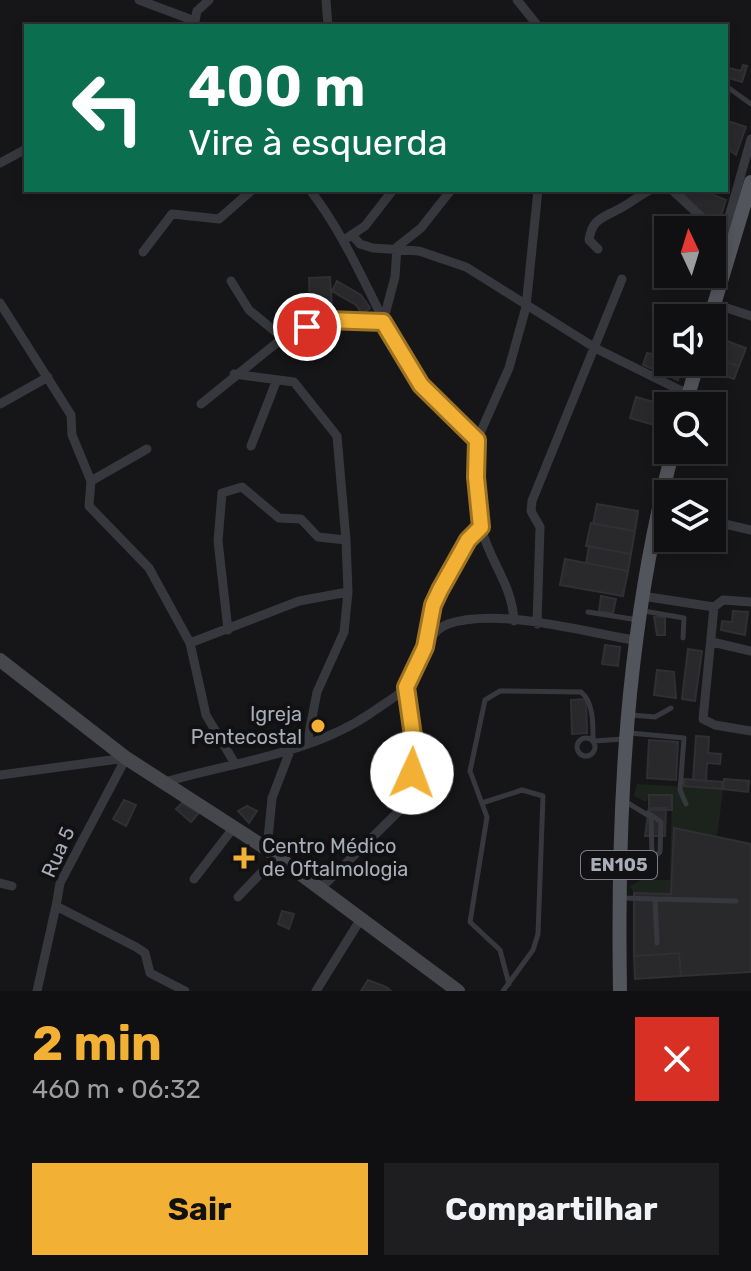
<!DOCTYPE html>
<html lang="pt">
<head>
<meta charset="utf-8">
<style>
  body { margin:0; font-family:Rubik,sans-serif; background:#1e1e20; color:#f1f3f6; height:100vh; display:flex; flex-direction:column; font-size:30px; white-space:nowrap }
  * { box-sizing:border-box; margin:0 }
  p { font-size:26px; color:#9c9d9f }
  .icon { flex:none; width:44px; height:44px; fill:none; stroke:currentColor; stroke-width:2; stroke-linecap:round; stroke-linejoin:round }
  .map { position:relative; height:991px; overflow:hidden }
  .drawer { display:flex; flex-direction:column; background:#101012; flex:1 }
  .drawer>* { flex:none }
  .guide { position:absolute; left:24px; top:24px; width:704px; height:168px; border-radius:0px; box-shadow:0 4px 12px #0003,0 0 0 2px #303032; background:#0b6e4f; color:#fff; overflow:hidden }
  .needle { width:52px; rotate:356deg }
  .controls { position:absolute; left:654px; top:216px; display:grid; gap:16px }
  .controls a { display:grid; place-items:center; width:72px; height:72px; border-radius:0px; background:#101012; box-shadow:0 4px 12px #0003,0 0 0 2px #303032; font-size:40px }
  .pin { position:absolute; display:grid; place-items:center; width:68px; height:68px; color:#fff; margin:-34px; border:4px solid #fff; border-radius:50%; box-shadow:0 2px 8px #0007 }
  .me { position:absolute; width:88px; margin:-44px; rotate:2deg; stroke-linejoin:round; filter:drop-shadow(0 0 6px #0008) }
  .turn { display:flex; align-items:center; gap:28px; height:168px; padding:0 32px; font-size:36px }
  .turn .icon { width:104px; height:104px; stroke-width:2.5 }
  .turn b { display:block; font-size:56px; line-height:68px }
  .round { display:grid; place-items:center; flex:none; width:84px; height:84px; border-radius:0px; background:#1e1e20 }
  .headline { display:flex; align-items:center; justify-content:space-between; height:136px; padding:0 32px }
  h1 { font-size:48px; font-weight:700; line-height:60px; color:#f2b134 }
  .cta { display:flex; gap:16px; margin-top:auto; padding:16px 32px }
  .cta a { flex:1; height:92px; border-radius:0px; background:#f2b134; color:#111; font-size:32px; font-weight:700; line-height:92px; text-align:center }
  .cta a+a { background:#1e1e20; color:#f1f3f6 }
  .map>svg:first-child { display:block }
  .green { fill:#1c231d }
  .building { fill:#29292c; stroke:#303034; stroke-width:2 }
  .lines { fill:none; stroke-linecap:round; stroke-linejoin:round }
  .lane { stroke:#37383d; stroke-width:5 }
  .street { stroke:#37383d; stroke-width:9 }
  .secondary { stroke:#45474d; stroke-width:14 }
  .primary { stroke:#53555c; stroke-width:14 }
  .route-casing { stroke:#9d7322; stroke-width:20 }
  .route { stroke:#f2b134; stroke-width:14 }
  .poi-dot { fill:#f2b134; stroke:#111113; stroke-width:3 }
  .labels { text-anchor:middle; stroke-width:8; stroke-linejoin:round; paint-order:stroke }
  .shield { fill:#111113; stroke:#7b7e86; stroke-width:2 }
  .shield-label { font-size:18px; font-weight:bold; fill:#a8adb8 }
  .poi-label { font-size:20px; fill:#a8adb8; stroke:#111113; text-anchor:end }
  .street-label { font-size:20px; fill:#a8adb8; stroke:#111113 }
</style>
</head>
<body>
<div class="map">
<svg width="751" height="991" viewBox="0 0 751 991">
  <rect width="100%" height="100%" fill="#161618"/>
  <path class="green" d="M637,784L723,789L717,838L674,829L671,894L634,893L630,886L641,880H670L672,796L650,795L646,802L634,796Z"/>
  <path class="building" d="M743,65L747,66L742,82L726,77L729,68L741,71Z
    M731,122L746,127L736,155L726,148V129Z
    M687,190H702L726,200L717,227L684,195Z
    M330,277L332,308L310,309L309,278Z
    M337,281L361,295L370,308L362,314L356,305L332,291Z
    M727,341L746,348L739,366L720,360Z
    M647,353L668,357V362H682L678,380L643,365Z
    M720,360L739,366L734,379L715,372Z
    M711,395L722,399L712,430V406H707Z
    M636,397L668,406L664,428L630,418Z
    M597,504L638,511L635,531L593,524Z
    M591,523L635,531L631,554L586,546Z
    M589,546L631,554L628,571L586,563Z
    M565,559L628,571L623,596L560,585Z
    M601,596L616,599L613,613L599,611Z
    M733,611L748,612L745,635L721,630L722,621L732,622Z
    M654,617H665V635H657Z
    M605,645L620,647L618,666L602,664Z
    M688,649L702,651L695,701L682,699Z
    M657,670L674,672L676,698L654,695Z
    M586,699L587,733L572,734L571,700Z
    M696,736L709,737L708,753L721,754L720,764L707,763L706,781L693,780Z
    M649,740L678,742L676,780L647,778Z
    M684,779L723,782V789L684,786Z
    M724,779L749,781L748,792L723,789Z
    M649,795H672V810H649Z
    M124,800L136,805L126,826L113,819Z
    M182,803L199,813L191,822L176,809Z
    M247,806L257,811L249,823L238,811Z
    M649,808H666L665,836H645Z
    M674,828L751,844V972L681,976L679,953L634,956V893L671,894Z
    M282,911L294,914L289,929L278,924Z
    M679,953L681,976L635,979L634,956Z
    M368,980L386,987L391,991H361Z"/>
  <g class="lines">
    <path class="lane" d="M726,86L751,104
      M644,611L684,618L683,638
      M588,612L638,620
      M631,715L655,717L671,708
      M630,733L684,738L680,790L686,804
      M577 747a9 9 0 1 1 18 0a9 9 0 1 1-18 0Z
      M482,803L522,790L543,796L538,934L533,950L503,991
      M648,813L661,822L660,852L648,862
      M624,872L647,863L652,854L651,817L626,802
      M623,898L655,899
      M657,943L655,899L736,901
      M509,984L500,950L470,922L487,817L470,771L485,700L500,691L581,692C594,702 593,726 593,741L624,739"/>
    <path class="street" d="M139,0L195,21
      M326,0L328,26
      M517,0L538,26
      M194,26L197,11L209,0
      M0,163L26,149
      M310,190C356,249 378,322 420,383C435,404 459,422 477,440C476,469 475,499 481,527C490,563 512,583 514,621
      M672,190L725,239
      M352,235L360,244L373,248L419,251L466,267L597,349L688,394
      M347,238L365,226L393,190
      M723,238L751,139
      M598,249L589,240C592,220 600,219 617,210C628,205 638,196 650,190
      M143,252L172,214L219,219L252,190
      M231,281L249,310L282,337
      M0,303L71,415L72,435L91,481L89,506L149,568L190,643L206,715L234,762
      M715,304L751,316
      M234,374L294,382L337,436L346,540L348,592L344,632L317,692L307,744
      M0,404L48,377
      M201,404L289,333L326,320L383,322L395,277L397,247L421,228L451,190
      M477,440L509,368L526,307L538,190
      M251,446L276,382
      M91,481L147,449
      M712,521L751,530
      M642,596L714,607L723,600L751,602
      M714,607L703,719L715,725L751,731
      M537,624L540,527L531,511L532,501L622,279
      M228,630L218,541L222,493L242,487L279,518L301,519L318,537L346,540
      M712,642L751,651
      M190,643L299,601L348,592
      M426,644C432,600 450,559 481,527
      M126,758L60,883L56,906L136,947L145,953L150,973L185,991
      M0,775L126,758
      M165,782C234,762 311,754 371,713C382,705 396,697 406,688C424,670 421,634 448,624C496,607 584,632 634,640
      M267,849L272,798L290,751
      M194,879L234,827
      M0,883L12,886
      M321,888L405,805L412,773L413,736L406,687
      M238,897L277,856
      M37,991L56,906
      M316,991L362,917"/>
    <path class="secondary" d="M0,660L126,758L267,849L458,991"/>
    <path class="primary" d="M710,318L751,182
      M685,406L698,362
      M620,991C617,808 626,628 673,450"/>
  </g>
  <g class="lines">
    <g class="route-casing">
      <path id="route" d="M307,327L326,320L383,322L421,385L477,440L476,477L481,527L468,540L440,590L433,605L425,647L406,687L413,736L412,773"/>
    </g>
    <use href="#route" class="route"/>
  </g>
  <g class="poi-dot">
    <circle cx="318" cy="726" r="8"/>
    <path d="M240 846h8v8h8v8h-8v8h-8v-8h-8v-8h8z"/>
  </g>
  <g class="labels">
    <rect class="shield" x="581" y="851" width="76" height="28" rx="6"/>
    <g class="shield-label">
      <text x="619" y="871">EN105</text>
    </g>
    <g class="poi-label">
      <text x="302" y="721">Igreja<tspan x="302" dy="23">Pentecostal</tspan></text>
      <text x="262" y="853" text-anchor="start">Centro Médico<tspan x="262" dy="23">de Oftalmologia</tspan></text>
    </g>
    <g class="street-label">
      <text transform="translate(58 852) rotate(-66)" y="7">Rua 5</text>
    </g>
  </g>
</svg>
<div class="controls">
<a><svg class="needle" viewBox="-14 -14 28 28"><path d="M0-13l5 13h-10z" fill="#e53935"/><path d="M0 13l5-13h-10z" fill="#9c9d9f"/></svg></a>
<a><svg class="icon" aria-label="sound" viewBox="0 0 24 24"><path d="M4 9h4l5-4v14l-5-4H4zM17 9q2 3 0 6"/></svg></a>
<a><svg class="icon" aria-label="search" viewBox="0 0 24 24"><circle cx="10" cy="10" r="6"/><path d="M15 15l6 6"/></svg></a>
<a><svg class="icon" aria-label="layers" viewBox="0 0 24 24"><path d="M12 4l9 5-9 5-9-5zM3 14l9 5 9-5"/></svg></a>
</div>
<div class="pin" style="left:307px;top:327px;background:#d93025"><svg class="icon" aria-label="arrive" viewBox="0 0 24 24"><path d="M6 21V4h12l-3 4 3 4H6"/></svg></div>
<svg class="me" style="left:412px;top:773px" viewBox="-20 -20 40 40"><circle r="19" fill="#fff"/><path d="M0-13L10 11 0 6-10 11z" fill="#f2b134"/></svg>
<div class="guide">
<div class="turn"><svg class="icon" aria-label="left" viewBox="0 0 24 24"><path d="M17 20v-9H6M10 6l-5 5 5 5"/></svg><div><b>400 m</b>Vire à esquerda</div></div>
</div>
</div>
<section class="drawer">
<div class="headline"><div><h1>2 min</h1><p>460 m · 06:32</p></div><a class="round" style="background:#d93025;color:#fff"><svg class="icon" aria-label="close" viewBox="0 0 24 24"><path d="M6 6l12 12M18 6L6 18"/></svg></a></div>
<div class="cta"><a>Sair</a><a>Compartilhar</a></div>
</section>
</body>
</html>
